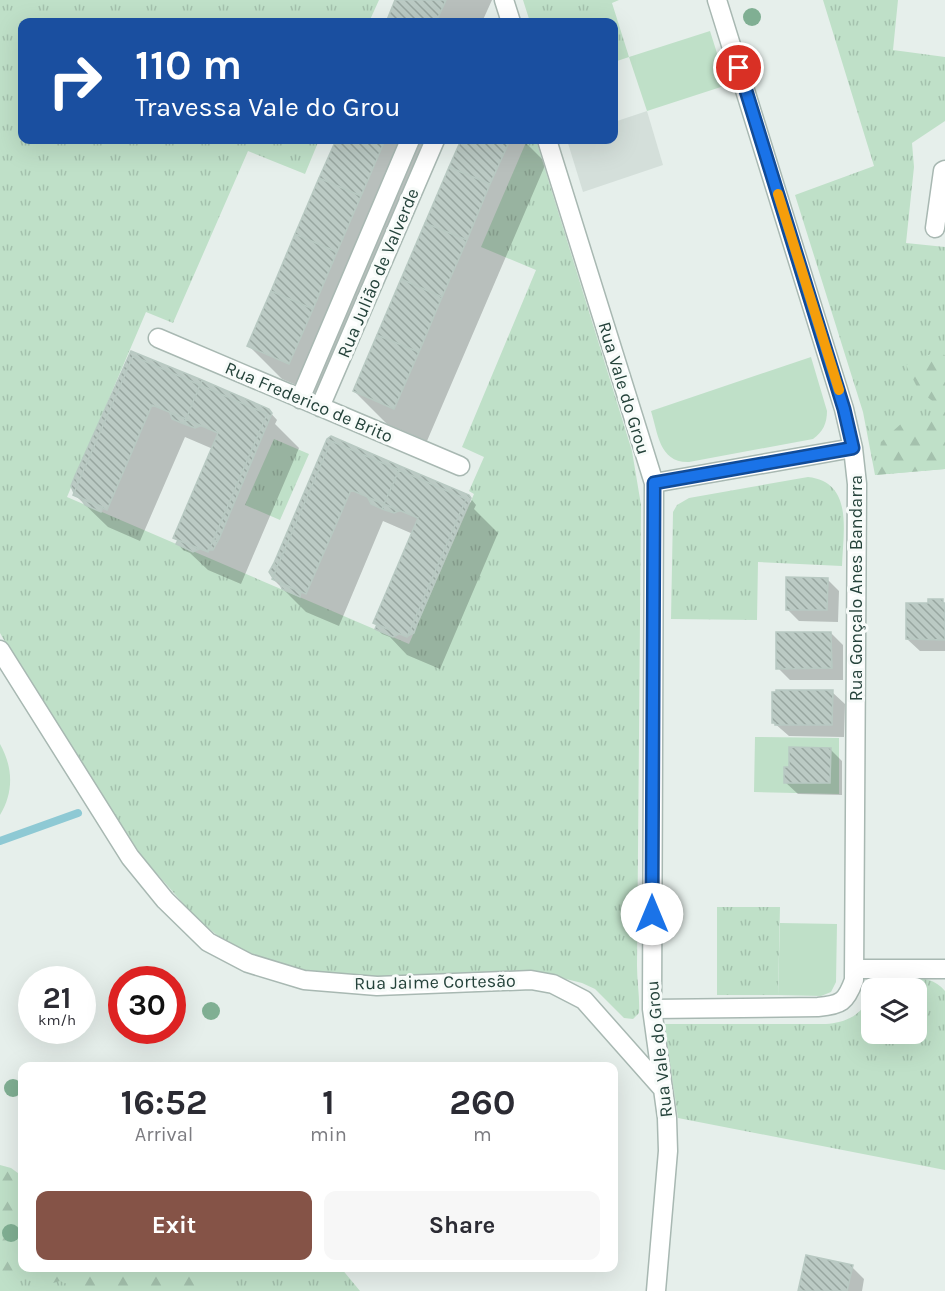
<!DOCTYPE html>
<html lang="en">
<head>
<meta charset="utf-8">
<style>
  body { margin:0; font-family:Karla,sans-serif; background:#f7f7f7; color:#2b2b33; height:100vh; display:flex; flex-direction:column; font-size:22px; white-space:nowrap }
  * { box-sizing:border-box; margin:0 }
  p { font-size:20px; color:#7c7c81 }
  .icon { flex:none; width:33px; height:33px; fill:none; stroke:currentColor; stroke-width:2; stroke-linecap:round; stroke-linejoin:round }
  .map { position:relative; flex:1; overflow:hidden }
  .panel { position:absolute; left:18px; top:1062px; width:600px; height:210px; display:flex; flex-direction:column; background:#fff; border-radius:12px; box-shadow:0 6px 24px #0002 }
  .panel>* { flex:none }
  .guide { position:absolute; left:18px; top:18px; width:600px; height:126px; border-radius:12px; box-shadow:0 6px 24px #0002; background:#1a4fa0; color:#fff; overflow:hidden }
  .fabs { position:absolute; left:861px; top:978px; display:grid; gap:12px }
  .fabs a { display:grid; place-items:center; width:66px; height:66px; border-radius:12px; background:#fff; box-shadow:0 6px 24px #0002; font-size:30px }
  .speed { position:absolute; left:18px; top:966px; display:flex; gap:12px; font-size:30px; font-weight:700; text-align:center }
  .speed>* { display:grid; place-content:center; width:78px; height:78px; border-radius:50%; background:#fff; box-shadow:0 6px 24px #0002; line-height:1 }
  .speed small { font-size:15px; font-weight:400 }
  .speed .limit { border:9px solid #d22; background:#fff; color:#111 }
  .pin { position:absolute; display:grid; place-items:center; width:51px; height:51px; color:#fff; margin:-26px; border:3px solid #fff; border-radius:50%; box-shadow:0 2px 6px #0007 }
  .me { position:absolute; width:66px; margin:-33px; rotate:0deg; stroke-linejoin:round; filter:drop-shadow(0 0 4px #0008) }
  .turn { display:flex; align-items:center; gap:21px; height:126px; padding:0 18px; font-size:27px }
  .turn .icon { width:78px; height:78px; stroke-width:2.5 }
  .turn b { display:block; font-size:42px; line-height:51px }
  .eta { display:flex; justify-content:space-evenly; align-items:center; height:102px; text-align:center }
  .eta b { font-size:36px; font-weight:700; line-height:42px }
  .button { display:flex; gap:12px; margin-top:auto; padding:12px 18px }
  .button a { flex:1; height:69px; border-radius:12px; background:#855347; color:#fff; font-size:24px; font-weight:700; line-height:69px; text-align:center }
  .button a+a { background:#f7f7f7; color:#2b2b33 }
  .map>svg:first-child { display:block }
  .built { fill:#d4dfda }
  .grass { fill:url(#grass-tufts) }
  .forest { fill:url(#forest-firs) }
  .garden { fill:#bfe0c8 }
  .shadow { fill:#0003 }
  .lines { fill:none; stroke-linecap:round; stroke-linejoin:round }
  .stream { stroke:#8ec9d4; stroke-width:8 }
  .building { fill:url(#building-back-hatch); stroke:#b8c9c2; stroke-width:1.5 }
  .minor-casing { stroke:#a8b8b2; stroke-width:21 }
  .minor { stroke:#fff; stroke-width:18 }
  .tree { fill:#80af93 }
  .route-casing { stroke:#114b97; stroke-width:15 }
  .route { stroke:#1a73e8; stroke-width:10 }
  .slow { stroke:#f59e0b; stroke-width:10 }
  .labels { text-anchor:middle; stroke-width:6; stroke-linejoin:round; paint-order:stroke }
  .street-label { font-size:18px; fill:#24423a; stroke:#f7fbf9 }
</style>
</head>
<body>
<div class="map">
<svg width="945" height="1291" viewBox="0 0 945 1291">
  <defs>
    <pattern id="grass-tufts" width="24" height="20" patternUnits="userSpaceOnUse" patternTransform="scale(1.5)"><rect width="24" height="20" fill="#bfe0c8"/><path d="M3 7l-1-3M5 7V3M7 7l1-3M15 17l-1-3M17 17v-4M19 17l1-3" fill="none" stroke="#a4c1ad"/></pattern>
    <pattern id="forest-firs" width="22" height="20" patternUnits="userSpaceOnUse" patternTransform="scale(1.5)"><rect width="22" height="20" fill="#bfe0c8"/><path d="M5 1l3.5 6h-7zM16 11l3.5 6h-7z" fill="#a4c1ad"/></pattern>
    <pattern id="building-back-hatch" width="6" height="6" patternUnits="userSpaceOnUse" patternTransform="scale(1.5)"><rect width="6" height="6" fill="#bbcac4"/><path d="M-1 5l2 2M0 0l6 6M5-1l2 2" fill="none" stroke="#98a6a0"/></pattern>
  </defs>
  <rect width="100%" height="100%" fill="#e6efeb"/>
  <path class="built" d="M647,111L663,165L583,192L567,140H614V122Z"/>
  <path class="grass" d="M0,0H379L369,22H22V140H319L305,174L248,151L173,323L146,312L67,497L409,644L474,494L469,491L484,457L462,447L536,270L481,247L527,140H536L632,451L641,505L637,966C637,981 640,999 639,1013L633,1019L624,1018L595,989L582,983L562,978L524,972H472L405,979L311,973L244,951L218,936L196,918L143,858L33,691L0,633Z
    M523,0H619L612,3L629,57L614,62V22H530Z
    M823,0H898L893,50L945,57V121L912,143L914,167L906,243L945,247V469L875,475L863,412L795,195L874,166Z
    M274,439L309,454L280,520L245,505Z
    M808,477C854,482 843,532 842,566L758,562L757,620L671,619L673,512L677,505L689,498Z
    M717,907H780L778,995H717Z
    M889,978C909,978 931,974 945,991V1170L678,1118L664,1024H826C839,1023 855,1019 863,1007C866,1002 868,995 871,989L872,1034H916V988H872Z
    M0,1217L22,1268H341L360,1291H0Z"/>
  <path class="forest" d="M933,353L945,355V469L875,475L881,442L903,422L932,420L937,405L918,389L906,365Z
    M0,1165L11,1168L22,1176V1268H204L217,1285L213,1291H111L106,1287L96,1291H84L60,1281L46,1285L28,1272L10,1278L0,1272Z"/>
  <path class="garden" d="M710,31L727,85L647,111L629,57Z
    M811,357L827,411C827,423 823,432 813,439L689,462C659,463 658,433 651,411Z
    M755,737L839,738V794L754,792Z
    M0,744C13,767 14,792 0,815Z
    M780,923L837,924L836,982L831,992L821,996L778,995Z"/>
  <path class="shadow" d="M397,0H492L482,22H387Z
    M337,140H432L322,396L282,379L249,346Z
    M463,140H523L546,163L427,441L387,424L354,391Z
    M131,353L268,410L277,420L275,424L299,448L241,584L208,570L190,553L183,550L178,544L179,541L175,537L213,449L185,437L140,541L108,527L75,495L73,490Z
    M331,438L468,496V503H470L472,500L476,505L474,509L498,533L440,669L407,655L390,637L382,634L377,629L413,534L383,521L339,626L306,612L273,579L271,572Z
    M827,579L839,591L838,622L799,621L787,609Z
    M942,601L945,604V651H920L907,639Z
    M831,633L843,645V680H790L778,668Z
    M832,692L845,704L844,737L789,736L773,722Z
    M830,749L842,761V795L798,794L785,782Z
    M852,1267L864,1279L862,1291H799Z"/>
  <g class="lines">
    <path class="stream" d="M0,841L78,813"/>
  </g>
  <path class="building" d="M395,0H446L436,22H394L387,20Z
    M336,140H385L361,196L319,178Z
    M461,140H510L490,184L449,167Z
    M449,167L490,184L467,240L425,223Z
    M319,178L361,196L337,252L295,234Z
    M425,223L467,240L442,297L401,279Z
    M295,234L337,252L313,309L271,291Z
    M401,279L442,297L419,352L377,335Z
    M271,291L313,309L289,364L247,346Z
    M377,335L419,352L394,409L353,391Z
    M131,351L202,380L200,385L133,356L78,483L75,476Z
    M133,356L200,385L186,419L152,405L107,510L73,495Z
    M202,380L269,409L272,413L219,539L215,541H213L267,414L200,385Z
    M200,385L267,414L208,552L173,538L218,433L186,419Z
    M170,413L186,419L184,424L172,419Z
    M186,419L200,426L195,428L184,424Z
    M331,436L400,466L399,470L331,441L277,567L274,563L327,439Z
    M331,441L399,470L384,504L351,490L306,594L272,579Z
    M400,466L469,495L471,498L417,624L414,626H412L466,499L399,470Z
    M399,470L466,499L407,637L373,623L418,518L384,504Z
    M75,476L78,483L74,493L71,486Z
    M81,498L103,507L101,512L85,505Z
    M368,498L384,504L382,509L371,504Z
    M384,504L399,511L394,513L382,509Z
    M219,539L213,550H208L213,541Z
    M178,540L199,549L193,552L176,544Z
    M274,563L277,567L273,578L269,572Z
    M786,577L828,578L827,610H786Z
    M280,583L301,592L300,597L282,589Z
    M928,599H943V603H945V640L906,639V603H928Z
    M377,624L399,634L393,637L375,629Z
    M417,624L414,633L408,636L412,626Z
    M776,632H831L832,668L776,669Z
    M776,690H833L832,725H775V723H772V692H776Z
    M789,747L831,748L830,783H784V767H789Z
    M806,1255L853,1265L847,1291H798Z"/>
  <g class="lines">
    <g class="minor-casing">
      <path id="minor" d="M504,0L511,22
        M547,140L654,483L652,1009L667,1118L668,1151L656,1291
        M935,228L943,171L945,170
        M158,338L460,466
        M300,399L410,140
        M320,407L435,140
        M654,483L853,448
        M0,650L130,857L165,900L208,942L248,963L304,980L377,986L531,980L553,984L584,1000L662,1088
        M854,969H945
        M652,1009L818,1007C841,1005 846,1002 854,980L857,484L853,448L844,409L717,0"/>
    </g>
    <use href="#minor" class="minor"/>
  </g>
  <g class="tree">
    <circle cx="752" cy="17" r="9"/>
    <circle cx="211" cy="1011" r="9"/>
    <circle cx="13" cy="1088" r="9"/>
    <circle cx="11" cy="1233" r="9"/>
  </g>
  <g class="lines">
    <g class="route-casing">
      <path id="route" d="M652,914L654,483L853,448L844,409L739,68"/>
    </g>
    <use href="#route" class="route"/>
    <path class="slow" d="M778,194L839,390"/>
  </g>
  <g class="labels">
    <g class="street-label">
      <text transform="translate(378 273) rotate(-67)" y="6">Rua Julião de Valverde</text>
      <text transform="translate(624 388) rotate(73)" y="6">Rua Vale do Grou</text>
      <text transform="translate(309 402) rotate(23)" y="6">Rua Frederico de Brito</text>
      <text transform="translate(856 588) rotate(-90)" y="6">Rua Gonçalo Anes Bandarra</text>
      <text transform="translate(435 982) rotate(-1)" y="6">Rua Jaime Cortesão</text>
      <text transform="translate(659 1049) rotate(-96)" y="6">Rua Vale do Grou</text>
    </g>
  </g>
</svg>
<div class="fabs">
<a><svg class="icon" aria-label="layers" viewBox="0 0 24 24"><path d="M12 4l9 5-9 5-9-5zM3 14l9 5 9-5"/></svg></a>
</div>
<div class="speed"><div>21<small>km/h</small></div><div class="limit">30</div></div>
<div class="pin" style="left:739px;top:68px;background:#d93025"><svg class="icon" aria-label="arrive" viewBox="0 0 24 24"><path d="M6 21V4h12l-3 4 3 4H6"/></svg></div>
<svg class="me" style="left:652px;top:914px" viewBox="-20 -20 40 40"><circle r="19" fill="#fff"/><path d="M0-13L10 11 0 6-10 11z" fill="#1a73e8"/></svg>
<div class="guide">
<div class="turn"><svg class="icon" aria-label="right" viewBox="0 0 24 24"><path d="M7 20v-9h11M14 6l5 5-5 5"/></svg><div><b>110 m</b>Travessa Vale do Grou</div></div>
</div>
<section class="panel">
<div class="eta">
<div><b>16:52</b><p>Arrival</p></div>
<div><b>1</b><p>min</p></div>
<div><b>260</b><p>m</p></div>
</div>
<div class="button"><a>Exit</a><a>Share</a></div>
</section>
</div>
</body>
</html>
